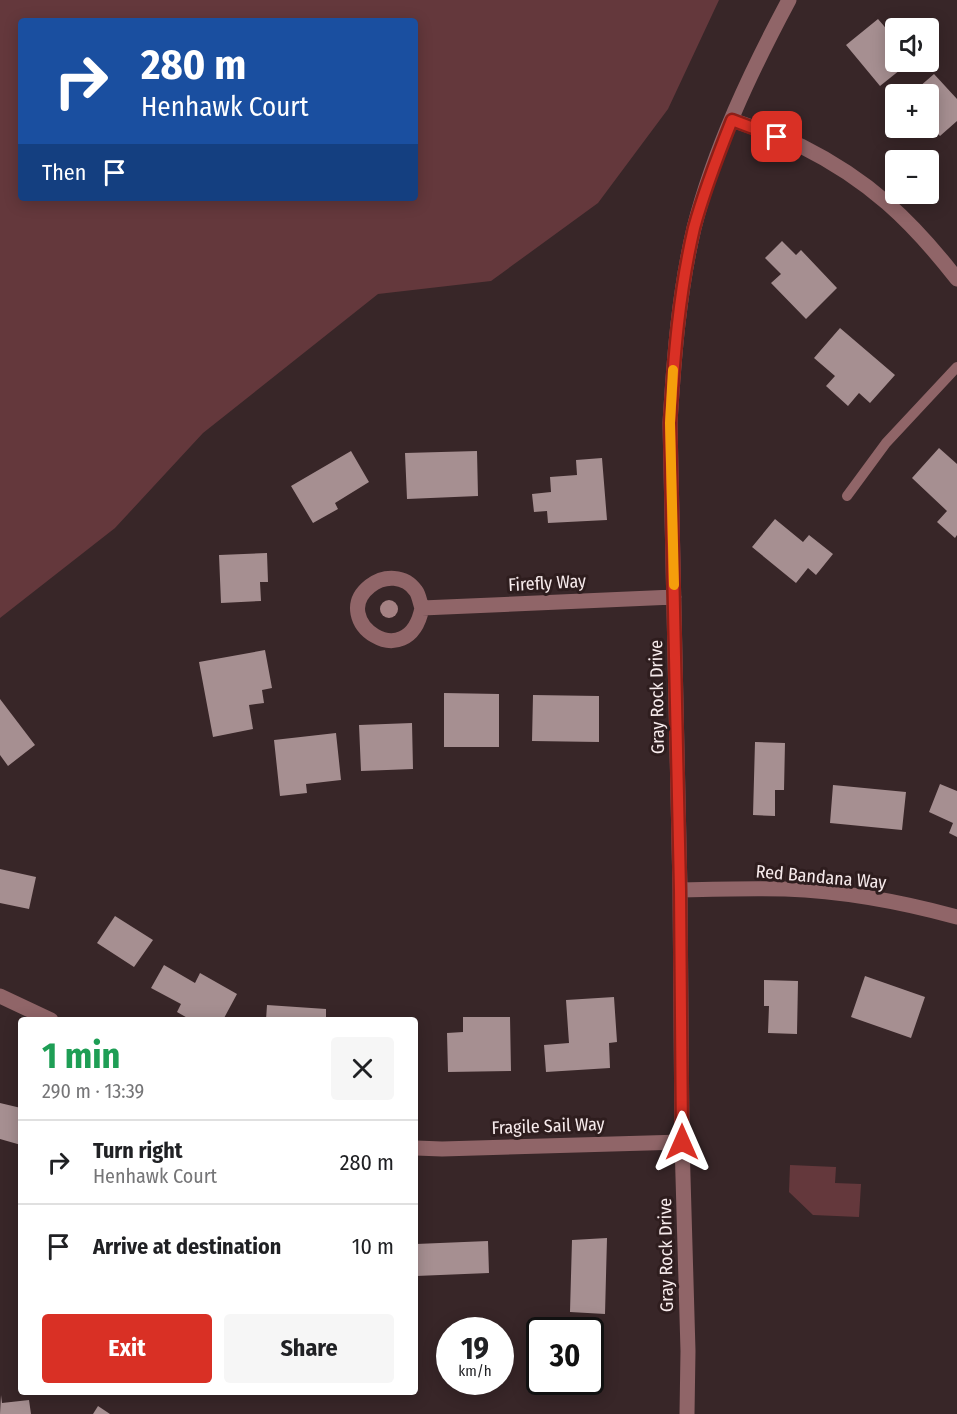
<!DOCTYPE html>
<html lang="en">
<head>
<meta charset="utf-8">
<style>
  body { margin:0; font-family:"Fira Sans Condensed",sans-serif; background:#f6f6f6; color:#202124; height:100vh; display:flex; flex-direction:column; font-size:22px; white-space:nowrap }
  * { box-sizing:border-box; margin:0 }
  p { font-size:20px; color:#757577 }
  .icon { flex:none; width:33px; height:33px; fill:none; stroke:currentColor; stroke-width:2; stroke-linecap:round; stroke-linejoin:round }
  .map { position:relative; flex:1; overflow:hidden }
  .details { position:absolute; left:18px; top:1017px; width:400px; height:378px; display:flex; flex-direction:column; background:#fff; border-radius:6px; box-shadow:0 3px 15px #0003 }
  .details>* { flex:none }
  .guide { position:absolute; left:18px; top:18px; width:400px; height:183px; border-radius:6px; box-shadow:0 3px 15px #0003; background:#1a4fa0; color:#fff; overflow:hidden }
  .tools { position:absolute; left:885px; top:18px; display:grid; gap:12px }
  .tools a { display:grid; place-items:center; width:54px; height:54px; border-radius:6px; background:#fff; box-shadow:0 3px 15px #0003; font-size:30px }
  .speed { position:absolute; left:436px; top:1317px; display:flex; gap:12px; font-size:30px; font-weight:700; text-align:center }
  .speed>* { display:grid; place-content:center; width:78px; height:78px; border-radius:50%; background:#fff; box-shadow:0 3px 15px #0003; line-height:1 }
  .speed small { font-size:15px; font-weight:400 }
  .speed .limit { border:3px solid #111; border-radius:9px; background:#fff; color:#111 }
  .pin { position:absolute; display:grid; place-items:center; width:51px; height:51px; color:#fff; margin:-26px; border-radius:12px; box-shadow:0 3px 9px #0006 }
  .me { position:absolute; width:66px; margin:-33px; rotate:0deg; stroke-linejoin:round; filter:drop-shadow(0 0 4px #0008) }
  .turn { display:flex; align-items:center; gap:21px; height:126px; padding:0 24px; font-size:27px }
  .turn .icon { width:78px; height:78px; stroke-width:2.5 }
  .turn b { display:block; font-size:42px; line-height:51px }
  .then { display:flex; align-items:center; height:57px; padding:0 24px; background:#0003; gap:12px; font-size:22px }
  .round { display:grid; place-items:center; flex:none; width:63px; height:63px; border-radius:6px; background:#f6f6f6 }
  .overview { display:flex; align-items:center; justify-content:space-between; height:102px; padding:0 24px }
  h1 { font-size:36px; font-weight:700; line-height:45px; color:#1e9e55 }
  .action { display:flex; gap:12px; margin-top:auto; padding:12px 24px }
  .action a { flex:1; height:69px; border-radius:6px; background:#d93025; color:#fff; font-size:24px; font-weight:700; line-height:69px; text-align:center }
  .action a+a { background:#f6f6f6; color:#202124 }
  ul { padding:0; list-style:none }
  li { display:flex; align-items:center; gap:18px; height:84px; padding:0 24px; border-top:2px solid #e0e0e0 }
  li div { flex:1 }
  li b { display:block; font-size:22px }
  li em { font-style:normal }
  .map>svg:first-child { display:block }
  .green { fill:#64383c; fill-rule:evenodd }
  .building { fill:#a68f91 }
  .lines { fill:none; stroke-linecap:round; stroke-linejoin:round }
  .service { stroke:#906568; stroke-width:10 }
  .minor { stroke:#906568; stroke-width:15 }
  .tree { fill:#a58284 }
  .route-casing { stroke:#8d1f18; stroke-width:15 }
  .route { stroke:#d93025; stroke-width:10 }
  .slow { stroke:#f59e0b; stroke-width:10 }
  .labels { text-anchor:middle; stroke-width:6; stroke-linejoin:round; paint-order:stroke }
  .street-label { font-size:18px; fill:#f7ebec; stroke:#2e1d1e }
</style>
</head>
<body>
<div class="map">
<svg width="957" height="1414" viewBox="0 0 957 1414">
  <rect width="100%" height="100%" fill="#382628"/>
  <path class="green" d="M0,0H719L668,109L598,203L491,281L378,294L203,433L115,528L0,618ZM21,21H416V198H21Z
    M790,1165L836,1167L835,1183L861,1184L859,1217L813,1215L789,1192Z"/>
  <path class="building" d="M878,19L896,40V62H910L880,86L846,45Z
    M934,74L957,99V121L940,136L928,123V94H911Z
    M782,241L796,255L801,250L837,288L806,319L771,283L781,274L765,258Z
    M840,328L895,375L870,403L859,393L848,406L826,386L835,376L814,358Z
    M939,448L957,464V535L955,538L937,522L947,511L912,478Z
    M351,451L369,482L335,503L338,509L313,523L291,486Z
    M477,451L478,496L407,499L405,453Z
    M602,458L607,520L548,523L547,511L534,512L532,494L551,492L550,477L577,475L576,460Z
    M775,519L803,542L809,535L833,554L816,575L808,568L796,583L752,547Z
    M267,553L268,582H260L261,601L221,603L219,555Z
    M265,650L272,688L262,690L264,703L249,705L253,729L213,737L199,662Z
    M444,693L499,694V747H444Z
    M533,695L599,696V742L532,741Z
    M0,699L35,745L8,766L0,755Z
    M412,723L413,769L361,771L359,725Z
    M336,733L341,780L306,784L307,793L280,796L274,740Z
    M755,742L785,743L784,790H775V816L753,815Z
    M940,784L957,791V837L949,833L953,823L929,812Z
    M833,785L906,792L902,830L830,823Z
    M0,869L36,877L29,909L0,903Z
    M115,916L153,940L134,967L97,943Z
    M164,965L195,983L200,973L237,994L223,1020H191L177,1012L181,1004L151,988Z
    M865,976L925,997L911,1038L851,1017Z
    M764,980L798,981L797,1034L768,1033L769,1006H764Z
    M614,997L617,1042L609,1043L610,1068L546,1072L544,1045L569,1043L566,1000Z
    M267,1005L326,1009V1020H266Z
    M463,1017H510L511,1071L448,1072L447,1033L463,1032Z
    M0,1103L21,1108V1145L0,1139Z
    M607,1238L605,1314L570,1312L572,1240Z
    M488,1241L489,1273L416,1276V1244Z
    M1,1395L2,1403L29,1400L31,1414H0Z
    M98,1406L110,1414H93Z"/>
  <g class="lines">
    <path class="service" d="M847,496L886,443L957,367"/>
    <path class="minor" d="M732,120C755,128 779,136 801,146C869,180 911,220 957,279
      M422,608C408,677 327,620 370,586C384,575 405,575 416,591C419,595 420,603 422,608L674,597
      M680,890C715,889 750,888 785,889C843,891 902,902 957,917
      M0,996L51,1020
      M416,1148L442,1149L682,1142
      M687,1414L688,1351L682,1142L680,890L670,423C674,357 679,292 694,228C714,149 751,71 789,0"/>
  </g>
  <circle class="tree" cx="389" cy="609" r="9"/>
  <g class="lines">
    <g class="route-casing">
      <path id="route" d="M682,1142L680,890L670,423C674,357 679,292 694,228C704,191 718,155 732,120L777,137"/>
    </g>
    <use href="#route" class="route"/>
    <path class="slow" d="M673,370L670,423L674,585"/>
  </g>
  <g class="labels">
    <g class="street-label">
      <text transform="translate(547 583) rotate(-3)" y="6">Firefly Way</text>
      <text transform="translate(657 697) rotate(-91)" y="6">Gray Rock Drive</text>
      <text transform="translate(821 877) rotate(5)" y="6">Red Bandana Way</text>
      <text transform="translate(548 1126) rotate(-2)" y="6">Fragile Sail Way</text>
      <text transform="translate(666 1255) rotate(-91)" y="6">Gray Rock Drive</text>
    </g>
  </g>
</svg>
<div class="tools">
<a><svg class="icon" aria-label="sound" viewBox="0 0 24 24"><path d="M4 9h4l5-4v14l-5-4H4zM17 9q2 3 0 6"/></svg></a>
<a>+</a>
<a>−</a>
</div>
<div class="speed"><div>19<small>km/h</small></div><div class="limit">30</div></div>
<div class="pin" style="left:777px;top:137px;background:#d93025"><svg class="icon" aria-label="arrive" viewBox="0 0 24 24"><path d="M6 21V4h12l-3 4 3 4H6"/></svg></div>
<svg class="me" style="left:682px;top:1142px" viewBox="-20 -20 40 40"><path d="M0-17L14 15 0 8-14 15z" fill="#d93025" stroke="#fff" stroke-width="4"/></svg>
<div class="guide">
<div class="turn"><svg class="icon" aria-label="right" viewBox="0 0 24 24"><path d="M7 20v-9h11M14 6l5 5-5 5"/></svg><div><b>280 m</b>Henhawk Court</div></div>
<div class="then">Then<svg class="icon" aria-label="arrive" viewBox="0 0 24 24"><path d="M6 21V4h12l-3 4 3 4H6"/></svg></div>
</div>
<section class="details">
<div class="overview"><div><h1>1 min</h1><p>290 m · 13:39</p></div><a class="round"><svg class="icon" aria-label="close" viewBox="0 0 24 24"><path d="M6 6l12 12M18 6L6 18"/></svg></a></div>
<ul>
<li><svg class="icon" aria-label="right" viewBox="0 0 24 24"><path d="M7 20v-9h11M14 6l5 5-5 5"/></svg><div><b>Turn right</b><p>Henhawk Court</p></div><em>280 m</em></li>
<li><svg class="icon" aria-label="arrive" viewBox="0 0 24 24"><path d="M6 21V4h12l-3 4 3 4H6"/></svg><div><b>Arrive at destination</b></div><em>10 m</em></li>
</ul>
<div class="action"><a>Exit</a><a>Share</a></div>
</section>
</div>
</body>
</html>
